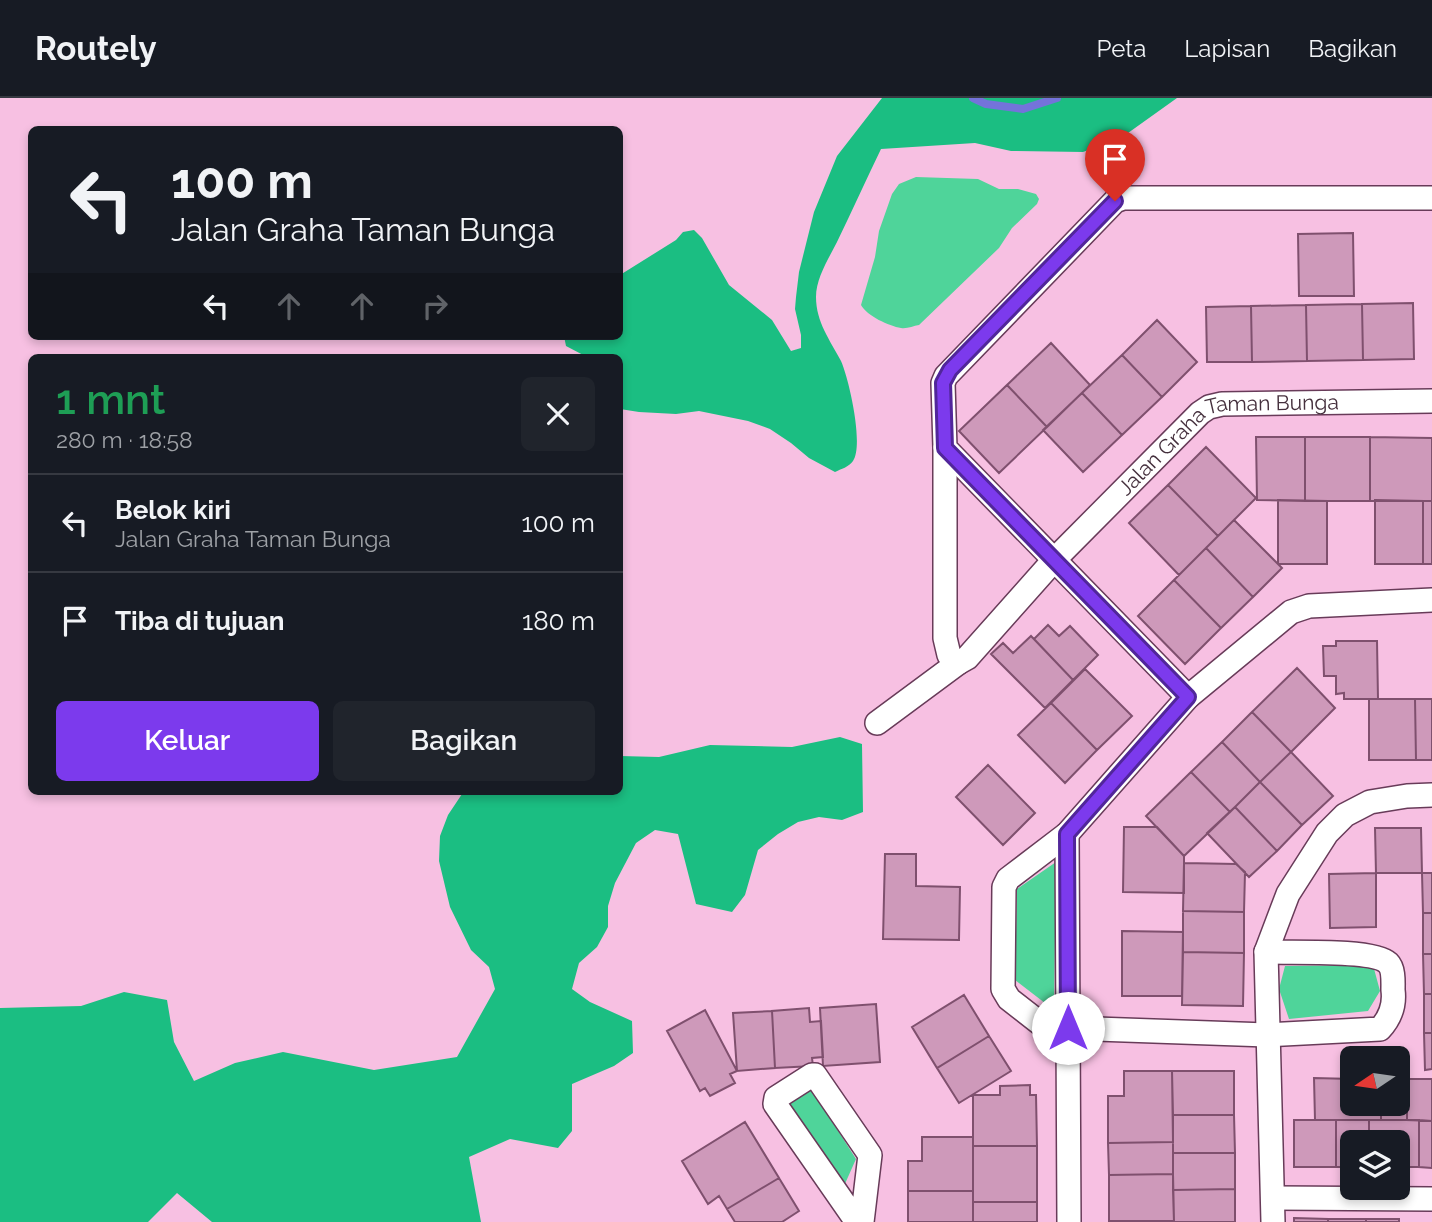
<!DOCTYPE html>
<html lang="id">
<head>
<meta charset="utf-8">
<style>
  body { margin:0; font-family:Raleway,sans-serif; background:#20242c; color:#f1f3f6; height:100vh; display:flex; flex-direction:column; font-size:26px; white-space:nowrap }
  * { box-sizing:border-box; margin:0 }
  p { font-size:23px; color:#9ea1a6 }
  .icon { flex:none; width:38px; height:38px; fill:none; stroke:currentColor; stroke-width:2; stroke-linecap:round; stroke-linejoin:round }
  .map { position:relative; flex:1; overflow:hidden }
  .drawer { position:absolute; left:28px; top:256px; width:595px; height:441px; display:flex; flex-direction:column; background:#171b24; border-radius:10px; box-shadow:0 4px 10px #0003 }
  .drawer>* { flex:none }
  .hud { position:absolute; left:28px; top:28px; width:595px; height:214px; border-radius:10px; box-shadow:0 4px 10px #0003; background:#171b24; color:#f1f3f6; overflow:hidden }
  .needle { width:46px; rotate:257deg }
  .tools { position:absolute; left:1340px; top:948px; display:grid; gap:14px }
  .tools a { display:grid; place-items:center; width:70px; height:70px; border-radius:10px; background:#171b24; box-shadow:0 4px 10px #0003; font-size:35px }
  .pin { position:absolute; display:grid; place-items:center; width:60px; height:60px; color:#fff; margin:-72px -30px; border-radius:50% 50% 50% 0; rotate:-45deg; box-shadow:0 0 7px #0007 }
  .pin .icon { rotate:45deg }
  .me { position:absolute; width:77px; margin:-38px; rotate:0deg; stroke-linejoin:round; filter:drop-shadow(0 0 5px #0008) }
  .turn { display:flex; align-items:center; gap:24px; height:147px; padding:0 28px; font-size:32px }
  .turn .icon { width:91px; height:91px; stroke-width:2.5 }
  .turn b { display:block; font-size:49px; line-height:60px }
  .lanes { display:flex; align-items:center; height:66px; padding:0 28px; background:#0003; justify-content:center; gap:35px; direction:ltr }
  .lanes .off { opacity:.35 }
  .round { display:grid; place-items:center; flex:none; width:74px; height:74px; border-radius:10px; background:#20242c }
  .headline { display:flex; align-items:center; justify-content:space-between; height:119px; padding:0 28px }
  h1 { font-size:42px; font-weight:600; line-height:52px; color:#1e9e55 }
  .primary-button { display:flex; gap:14px; margin-top:auto; padding:14px 28px }
  .primary-button a { flex:1; height:80px; border-radius:10px; background:#7c3aed; color:#fff; font-size:28px; font-weight:600; line-height:80px; text-align:center }
  .primary-button a+a { background:#20242c; color:#f1f3f6 }
  ul { padding:0; list-style:none }
  li { display:flex; align-items:center; gap:21px; height:98px; padding:0 28px; border-top:2px solid #363941 }
  li div { flex:1 }
  li b { display:block; font-size:26px }
  li em { font-style:normal }
  header { display:flex; align-items:center; gap:42px; box-sizing:border-box; height:98px; padding:0 35px; background:#171b24; border-bottom:2px solid #363941 }
  header strong { font-size:33px }
  nav { display:flex; gap:38px; margin-inline-start:auto; font-size:24px }
  .map>svg:first-child { display:block }
  .green { fill:#4fd49a }
  .forest { fill:#1bbe82 }
  .lines { fill:none; stroke-linecap:round; stroke-linejoin:round }
  .stream { stroke:#7473da; stroke-width:8 }
  .building { fill:#ce99ba; stroke:#7f506e; stroke-width:2 }
  .street-casing { stroke:#683b59; stroke-width:26 }
  .street { stroke:#fff; stroke-width:23 }
  .route-casing { stroke:#51269a; stroke-width:18 }
  .route { stroke:#7c3aed; stroke-width:12 }
  .labels { text-anchor:middle; stroke-width:5; stroke-linejoin:round; paint-order:stroke }
  .street-label { font-size:21px; fill:#45303d; stroke:#fcf0f7 }
</style>
</head>
<body>
<header>
<strong>Routely</strong>
<nav><a>Peta</a><a>Lapisan</a><a>Bagikan</a></nav>
</header>
<div class="map">
<svg width="1432" height="1124" viewBox="0 0 1432 1124">
  <rect width="100%" height="100%" fill="#f7c0e2"/>
  <path class="green" d="M916,79L978,81L999,91H1018L1036,96L1039,101L1037,106L1012,130L999,150L919,227C913,228 907,231 901,230C889,228 867,218 861,207L875,159L879,133L892,96L899,86Z
    M1056,764L1054,912L1015,882L1017,791Z
    M1373,867L1380,893L1368,913L1289,921L1279,891L1285,868Z
    M811,990L856,1061L844,1088L787,1003Z"/>
  <path class="forest" d="M882,0H1177L1121,40L1083,54L1011,53L975,45L881,51C866,82 852,113 837,144C829,160 816,180 816,199C816,224 830,242 841,263C849,281 864,347 853,363C849,369 841,371 835,374L809,360L791,345L770,331L748,323L699,313L676,316L639,314L620,311V259H587L566,248L564,238H620V177L676,142L683,134L694,132L702,140L729,187L772,222L791,253L801,250V237L795,211L796,199L799,174L814,114L837,58Z
    M840,639L862,646L863,714L842,722L819,719L798,724L778,736L758,752L745,797L732,814L696,806L678,736L655,732L636,745L615,785L608,808V829L597,849L579,865L572,891L590,904L632,923L633,955L614,968L572,986V1033L558,1050L510,1041L469,1059L481,1124H212L177,1095L148,1124H0V910L81,908L124,894L167,902L174,944L194,983L235,965L283,954L374,972L457,959L495,891L489,869L471,852L450,809L439,763L440,738L448,717L464,693H620V658L659,659L710,647L792,649Z"/>
  <g class="lines">
    <path class="stream" d="M973,0L986,6L1023,11L1057,0"/>
  </g>
  <path class="building" d="M1353,135L1354,198H1299L1298,136Z
    M1413,205L1414,261L1363,262L1362,206Z
    M1362,206L1363,262L1307,263L1306,207Z
    M1306,207L1307,263L1252,264L1251,208Z
    M1251,208L1252,264H1207L1206,209Z
    M1157,222L1197,264L1162,299L1122,257Z
    M1051,245L1090,287L1047,329L1007,287Z
    M1122,257L1162,299L1122,337L1082,295Z
    M1007,287L1047,329L999,375L959,333Z
    M1082,295L1122,337L1083,374L1043,332Z
    M1256,339H1305V403L1257,402Z
    M1305,339H1370V403H1305Z
    M1370,339L1432,340V403H1370Z
    M1206,349L1256,400L1218,438L1168,387Z
    M1168,387L1218,438L1179,477L1129,425Z
    M1278,402L1327,403V466H1278Z
    M1375,402L1423,403V466H1375Z
    M1423,403H1432V466H1423Z
    M1234,422L1282,470L1253,499L1206,450Z
    M1206,450L1253,499L1221,530L1174,482Z
    M1174,482L1221,530L1185,566L1138,518Z
    M1048,527L1059,538L1070,528L1098,557L1073,582L1034,541Z
    M1031,538L1073,582L1045,610L991,556L1003,545L1013,555Z
    M1336,543H1377L1378,601H1344V595L1336,596V578H1324L1323,548H1336Z
    M1297,570L1335,610L1291,654L1252,614Z
    M1085,571L1132,618L1097,652L1051,605Z
    M1369,601H1415L1416,662H1369Z
    M1415,601H1432V662H1416Z
    M1051,605L1097,652L1065,685L1018,637Z
    M1252,614L1291,654L1260,684L1222,644Z
    M1222,644L1260,684L1230,714L1191,674Z
    M1291,654L1333,698L1302,727L1260,684Z
    M988,667L1035,715L1003,747L956,699Z
    M1191,674L1230,714L1184,758L1146,718Z
    M1260,684L1302,727L1277,753L1235,709Z
    M1235,709L1277,753L1249,779L1207,735Z
    M1124,729H1157L1184,758V795L1123,794Z
    M1375,730H1421L1422,775H1376Z
    M885,756H916V788L960,789L959,842L883,841Z
    M1184,765L1236,766L1245,774L1244,814L1183,813Z
    M1376,775V829L1330,830L1329,776Z
    M1422,775H1432V815H1423Z
    M1183,813L1244,814V855L1183,854Z
    M1423,815H1432V856H1423Z
    M1122,833L1183,834L1182,898H1122Z
    M1183,854L1244,855L1243,908L1182,907Z
    M1423,856H1432V896H1424Z
    M1424,896H1432V935H1424Z
    M964,897L989,938L937,970L912,929Z
    M876,906L880,964L823,968L820,910Z
    M809,910L810,924L821,923L823,959L812,960L813,968L775,970L772,913Z
    M705,912L737,973L730,976L735,985L710,998L705,990L700,993L667,933Z
    M772,913L775,970L737,973L733,915Z
    M1424,935H1432V971L1425,972Z
    M989,938L1011,973L959,1005L937,970Z
    M1124,973H1172L1173,1044L1108,1045V998H1124Z
    M1172,973H1234V1017H1173Z
    M1314,980L1353,981V1006H1381V1022H1315Z
    M1398,981H1407V1022H1381V1006H1398Z
    M1407,981H1432V1023L1407,1022Z
    M1030,987V997H1036L1037,1048H973V997H1000V988Z
    M1173,1017H1234L1235,1055H1173Z
    M1294,1022H1336V1069H1294Z
    M1336,1022H1369V1045H1353V1069H1336Z
    M1369,1022H1419V1069H1398V1045H1369Z
    M1419,1022L1432,1023V1070L1419,1069Z
    M745,1024L779,1080L727,1111L719,1098L708,1106L682,1063Z
    M922,1039H973V1093H908V1063H922Z
    M1173,1044V1076L1109,1077L1108,1045Z
    M973,1048H1037V1104H973Z
    M1173,1055H1235V1091L1173,1092Z
    M1173,1076L1174,1123H1109V1077Z
    M779,1080L799,1113L782,1124H735L727,1111Z
    M1235,1091V1124H1174L1173,1092Z
    M908,1093H973V1124H908Z
    M973,1104H1037V1124H973Z
    M1294,1120L1328,1121V1124H1294Z
    M1328,1121H1366V1124H1328Z
    M1366,1121H1399V1124H1366Z"/>
  <g class="lines">
    <g class="street-casing">
      <g id="street">
        <path id="s1" d="M945,350V540L949,557L958,565L967,560L1055,461L1200,315L1209,309L1222,306L1432,303"/>
        <path d="M1188,599L945,350L943,285L946,278L1115,103L1123,100H1432"/>
        <path d="M877,625L958,565"/>
        <path d="M1067,736L1069,1124"/>
        <path d="M1068,930L1267,937L1380,931C1391,919 1395,907 1393,892C1393,884 1394,871 1388,865C1374,851 1289,855 1266,854"/>
        <path d="M1068,947L1009,901L1003,891L1004,789L1008,781L1067,736L1188,599L1291,514L1309,508L1432,502"/>
        <path d="M1274,1100L1432,1101"/>
        <path d="M857,1124L775,1006L776,1000L812,977H815L870,1057L862,1124"/>
        <path d="M1273,1124L1266,854L1288,796L1327,735L1345,717L1370,704L1407,698L1432,697"/>
      </g>
    </g>
    <use href="#street" class="street"/>
  </g>
  <g class="lines">
    <g class="route-casing">
      <path id="route" d="M1068,930L1067,736L1188,599L945,350L943,285L950,272L1115,103"/>
    </g>
    <use href="#route" class="route"/>
  </g>
  <g class="labels">
    <g class="street-label">
      <text dy="7" stroke="none"><textPath href="#s1" startOffset="583">Jalan Graha Taman Bunga</textPath></text>
    </g>
  </g>
</svg>
<div class="tools">
<a><svg class="needle" viewBox="-14 -14 28 28"><path d="M0-13l5 13h-10z" fill="#e53935"/><path d="M0 13l5-13h-10z" fill="#9ea1a6"/></svg></a>
<a><svg class="icon" aria-label="layers" viewBox="0 0 24 24"><path d="M12 4l9 5-9 5-9-5zM3 14l9 5 9-5"/></svg></a>
</div>
<div class="pin" style="left:1115px;top:103px;background:#d93025"><svg class="icon" aria-label="arrive" viewBox="0 0 24 24"><path d="M6 21V4h12l-3 4 3 4H6"/></svg></div>
<svg class="me" style="left:1068px;top:930px" viewBox="-20 -20 40 40"><circle r="19" fill="#fff"/><path d="M0-13L10 11 0 6-10 11z" fill="#7c3aed"/></svg>
<div class="hud">
<div class="turn"><svg class="icon" aria-label="left" viewBox="0 0 24 24"><path d="M17 20v-9H6M10 6l-5 5 5 5"/></svg><div><b>100 m</b>Jalan Graha Taman Bunga</div></div>
<div class="lanes"><svg class="icon" aria-label="left" viewBox="0 0 24 24"><path d="M17 20v-9H6M10 6l-5 5 5 5"/></svg><svg class="icon off" aria-label="ahead" viewBox="0 0 24 24"><path d="M12 20V5M6 11l6-6 6 6"/></svg><svg class="icon off" aria-label="ahead" viewBox="0 0 24 24"><path d="M12 20V5M6 11l6-6 6 6"/></svg><svg class="icon off" aria-label="right" viewBox="0 0 24 24"><path d="M7 20v-9h11M14 6l5 5-5 5"/></svg></div>
</div>
<section class="drawer">
<div class="headline"><div><h1>1 mnt</h1><p>280 m · 18:58</p></div><a class="round"><svg class="icon" aria-label="close" viewBox="0 0 24 24"><path d="M6 6l12 12M18 6L6 18"/></svg></a></div>
<ul>
<li><svg class="icon" aria-label="left" viewBox="0 0 24 24"><path d="M17 20v-9H6M10 6l-5 5 5 5"/></svg><div><b>Belok kiri</b><p>Jalan Graha Taman Bunga</p></div><em>100 m</em></li>
<li><svg class="icon" aria-label="arrive" viewBox="0 0 24 24"><path d="M6 21V4h12l-3 4 3 4H6"/></svg><div><b>Tiba di tujuan</b></div><em>180 m</em></li>
</ul>
<div class="primary-button"><a>Keluar</a><a>Bagikan</a></div>
</section>
</div>
</body>
</html>
